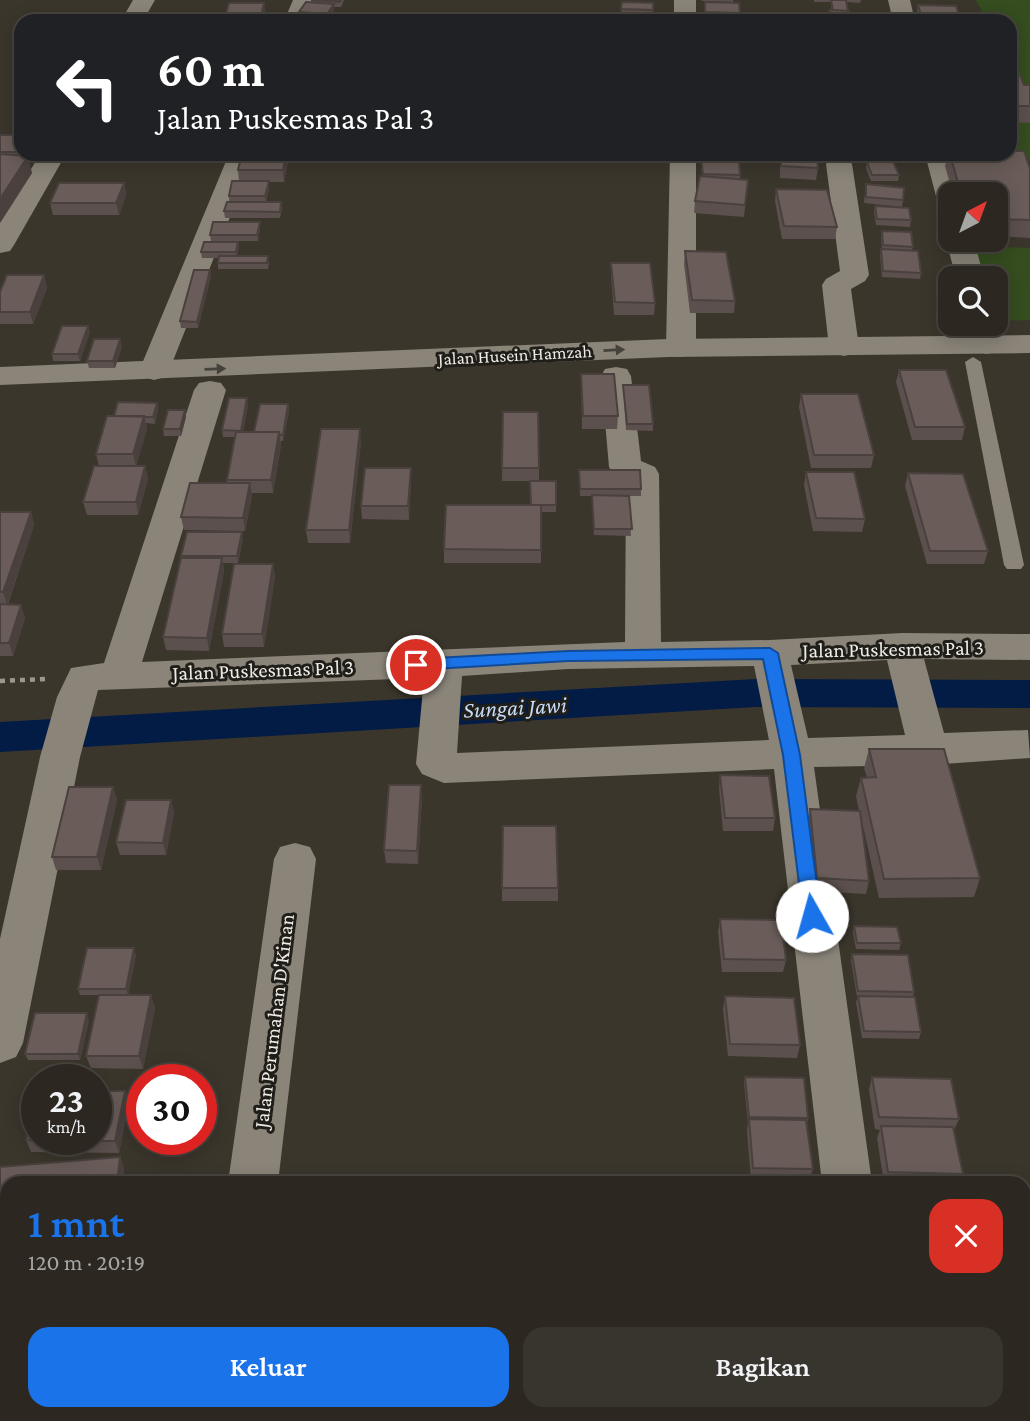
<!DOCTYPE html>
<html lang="id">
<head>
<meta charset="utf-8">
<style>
  body { margin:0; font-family:"Crimson Pro",serif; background:#38342e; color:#f1f3f6; height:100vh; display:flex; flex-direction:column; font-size:26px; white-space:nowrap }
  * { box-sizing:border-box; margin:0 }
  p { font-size:23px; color:#a6a6a5 }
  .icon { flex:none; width:38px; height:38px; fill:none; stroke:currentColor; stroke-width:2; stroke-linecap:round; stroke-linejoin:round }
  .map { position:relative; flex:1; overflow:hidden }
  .details { position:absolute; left:0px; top:1176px; width:1031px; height:245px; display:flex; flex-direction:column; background:#2c2821; border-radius:21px 21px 0 0; box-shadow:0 4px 18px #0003,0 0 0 2px #48443f }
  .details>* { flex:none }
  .guide { position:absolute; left:14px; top:14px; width:1003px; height:147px; border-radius:21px; box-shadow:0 4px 18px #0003,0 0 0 2px #48443f; background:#202124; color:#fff; overflow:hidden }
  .needle { width:46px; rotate:41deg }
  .fabs { position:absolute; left:938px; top:182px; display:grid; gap:14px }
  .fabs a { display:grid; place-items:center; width:70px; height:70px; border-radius:14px; background:#2c2821; box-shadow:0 4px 18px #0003,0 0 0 2px #48443f; font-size:35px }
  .speed { position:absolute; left:21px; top:1064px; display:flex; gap:14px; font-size:35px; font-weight:700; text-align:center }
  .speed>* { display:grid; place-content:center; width:91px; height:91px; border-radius:50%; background:#2c2821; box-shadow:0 4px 18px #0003,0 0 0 2px #48443f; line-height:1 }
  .speed small { font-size:18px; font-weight:400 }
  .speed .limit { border:10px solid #d22; background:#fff; color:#111 }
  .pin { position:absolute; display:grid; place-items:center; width:60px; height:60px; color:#fff; margin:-30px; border:4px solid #fff; border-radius:50%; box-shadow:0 2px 7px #0007 }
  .me { position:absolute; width:77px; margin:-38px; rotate:353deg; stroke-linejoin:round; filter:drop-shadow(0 0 5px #0008) }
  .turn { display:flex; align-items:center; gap:24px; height:147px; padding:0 28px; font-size:32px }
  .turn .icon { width:91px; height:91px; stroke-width:2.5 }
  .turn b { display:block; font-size:49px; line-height:60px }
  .round { display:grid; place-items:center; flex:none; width:74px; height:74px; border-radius:21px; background:#38342e }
  .summary { display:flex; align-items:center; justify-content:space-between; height:119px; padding:0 28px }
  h1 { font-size:42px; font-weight:600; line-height:52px; color:#1a73e8 }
  .button { display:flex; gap:14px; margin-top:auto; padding:14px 28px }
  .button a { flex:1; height:80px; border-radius:21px; background:#1a73e8; color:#fff; font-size:28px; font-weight:600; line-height:80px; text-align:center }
  .button a+a { background:#38342e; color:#f1f3f6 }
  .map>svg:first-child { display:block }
  .green { fill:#354d1f }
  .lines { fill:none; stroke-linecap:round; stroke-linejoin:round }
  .canal { fill:#031c45; fill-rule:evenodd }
  .path { stroke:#9c9890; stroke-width:4.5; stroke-dasharray:5 5; stroke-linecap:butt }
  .lane { fill:#8a8479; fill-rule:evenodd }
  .street { fill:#8a8479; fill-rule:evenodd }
  .secondary { fill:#8a8479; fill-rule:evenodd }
  .wall { fill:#5b504d }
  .shaded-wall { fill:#4a413e }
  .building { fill:#6a5d59; stroke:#4a413e; stroke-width:2 }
  .oneway { fill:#45423b }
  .route { fill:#1a73e8; stroke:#114b97; stroke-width:2 }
  .labels { text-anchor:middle; stroke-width:6; stroke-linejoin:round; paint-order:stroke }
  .far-street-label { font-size:18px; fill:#efece6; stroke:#201e19 }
  .street-label { font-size:21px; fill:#efece6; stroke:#201e19 }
  .water-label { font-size:23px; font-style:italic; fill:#c8dbf8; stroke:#201e19 }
</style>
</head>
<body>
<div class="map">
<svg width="1030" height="1421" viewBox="0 0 1030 1421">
  <rect width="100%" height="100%" fill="#3b362c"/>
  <path class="green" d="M976,0H1030V162L966,154H1010V21H987Z
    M968,246L1030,248V320L996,321V278H980Z"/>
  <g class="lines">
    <path class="canal" d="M756,679L1030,680V708L756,707L0,752V722Z"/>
    <path class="path" d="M0,681L45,679"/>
    <path class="lane" d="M973,357L981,362L1024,565L1021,569H1007L1004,565L965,362Z"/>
    <path class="street" d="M133,0H155L143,21H121Z
      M293,0H315L306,21H284Z
      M674,0H696V21H674Z
      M888,0H910L915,21H893Z
      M40,154H66L14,245L10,251L0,253V222Z
      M229,154H255L169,371L165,377L154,380L143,377L139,371Z
      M670,154H696V348L692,354L681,357L670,354L666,348Z
      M925,154H951L962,194H950V208L941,206L937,200Z
      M839,156L848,159L852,164L869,275L865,281L851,289L859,347L855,353L844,356L833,353L829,347L822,285L826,279L840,271L826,164L830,159Z
      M950,234V240H974L984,278H956L946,240Z
      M996,323L1002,345L998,351L987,354L976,351L972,345L967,324Z
      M616,367L627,369L631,376L641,461L655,467L659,474L661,642L770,640L902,633L1030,634V660L924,659L944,733L1028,730L1030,758L929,765L814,767L872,1183H822L774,769L444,783L422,774L416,764L424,678L98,690L80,757L23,1043L16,1057L0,1063V939L40,757L57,697L71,668L104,663L194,390L199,383L210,381L221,383L226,390L142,662L625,642L626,479L613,474L609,467L601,376L605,369ZM887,660L905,735L808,738L791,665ZM754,666L769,740L457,753L462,676L568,669Z
      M295,843L310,847L316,859L278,1183H228L274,859L280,847Z
      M196,1414H250V1421H194Z
      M850,1414H904L906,1421H850Z"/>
    <path class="secondary" d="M1030,335V353L668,357L0,385V367L668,339Z"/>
  </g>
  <path class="wall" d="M311,0H344L341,7H334V10L328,19L299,17V12L311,2Z
    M702,0H733V2L702,1Z
    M814,0H861L860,3L846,2L848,11L852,21H828L829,10H831V2H814Z
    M622,2L653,3V13L658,21H625V15L621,14Z
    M705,2L740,13V16L757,21H732V18H727V21H695L696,14H705Z
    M918,5L960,18V20L965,21H920L917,11Z
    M1010,57L1024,85H1030V123L1010,122Z
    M0,135H21V154H25L24,156L32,173L0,223Z
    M242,154H299L298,160H287L284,182H269V188L266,202H229V196L239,181L238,170Z
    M703,154H734V160L740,175V179L748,180L744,217L694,213L695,201L702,176L701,166Z
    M780,154H817L818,168L816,180L780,178Z
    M948,154H1010L1030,169V238L996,236V194H953L945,166Z
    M867,162L899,175L898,181H871L866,168Z
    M124,183L126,195L119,215H53L50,203Z
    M866,184L903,200L902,207L864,203Z
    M776,189L837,227L835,239H782L775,201Z
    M281,202L282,208L280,218H225L224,211Z
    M875,206L911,220L910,227L876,225L874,212Z
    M260,222V228L258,241H211L210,235Z
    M882,231L913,247L912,250L921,273L920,279L882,277L880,255L882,249L881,237Z
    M238,242L239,248L237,256L269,262L268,269H218V258H202L201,252Z
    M685,251L735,301L734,313H690L684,264Z
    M611,263L655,303L654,315H614L611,275Z
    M44,275L47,288L33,324H0V292Z
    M211,276L198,328H181L180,321Z
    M90,332L80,361H53L52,354Z
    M122,346L115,368H89L87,361Z
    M899,370L965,427L962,440H912L896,382Z
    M581,374L618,416L617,429H582Z
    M623,385L653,424V431L626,430Z
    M801,394L874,455L871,468H811L799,407Z
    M157,403L158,409L155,424L146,423L147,429L136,466H145L148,479L138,515H87L83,502L99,466L96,454L114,416Z
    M288,404L289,411L283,441H281V445L273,493H251L252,496L245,531L184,530L181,517L227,483V480L235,437H223L222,430L248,405L243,432H254Z
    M185,410L186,417L181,436H164L163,429Z
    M503,412L539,468V481H556V512H541V563H444V549L530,505L535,481H502Z
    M361,442L350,543H308L306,530Z
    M579,470L641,489V496H629L631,536L594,535L592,496H580Z
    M806,472L865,519L862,532L813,531L804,485Z
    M908,473L988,551L984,564H927L905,486Z
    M411,481L409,520L362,519L361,506Z
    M0,512H31L34,525L8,604L25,618L13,656H0Z
    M243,539L238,563H223L224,571L209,651L166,650L163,637L181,556Z
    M273,564L275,577L264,647H224L222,634Z
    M869,749L980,878L974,897L879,898L860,813L869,881L866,894L814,891L808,822L810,809L859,811L856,796L861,778L867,777L864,768Z
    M720,775L775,818L773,831H723L719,788Z
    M113,787L117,800L101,870H56L52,857Z
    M422,798L418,864L386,863L384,850Z
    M171,800L174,813L166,855H120L116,842Z
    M503,826L558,888V901H502Z
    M720,919L786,960L783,972H722L718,932Z
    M854,926L901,943L899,950L856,949L853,933Z
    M852,954L914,992L913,997L921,1032L919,1039L862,1038L856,1002L858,997H857L851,961Z
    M136,955L128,995L155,1008L143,1069L91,1068L86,1056L99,995H80L78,989Z
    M725,996L800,1045L797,1058L728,1056L723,1009Z
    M89,1020L80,1060H28L25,1054Z
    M745,1077L808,1118L807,1124L813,1169L809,1181L751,1180L747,1131L748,1123L744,1083Z
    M872,1077L959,1119L954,1130L963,1174L960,1183H884L877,1138L880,1130L875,1129L869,1090Z
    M129,1103L119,1153L31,1152L26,1140Z
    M120,1157L124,1169L123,1183H7V1249L0,1250V1167Z
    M0,1315H7V1398L0,1399Z
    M914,1414H978L980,1421H914L913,1416Z"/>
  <path class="shaded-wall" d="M264,3L266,14L264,21H260Z
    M334,4V10L328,20L327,14Z
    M286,154H287L288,163L284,182L283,170Z
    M28,156L32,173L0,223V199Z
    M269,181V188L266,202L265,196Z
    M124,183L126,195L119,215L116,203Z
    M260,222V228L258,241L257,235Z
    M238,242L239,248L236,258V252Z
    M210,270L211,276L198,328L197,322Z
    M44,275L47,288L33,324L30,312Z
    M88,326L90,332L80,361L78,354Z
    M120,339L122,346L115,368L113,361Z
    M247,398L248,405L242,437L241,431Z
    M157,403L158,409L155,424L153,417Z
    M288,404L289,411L283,441V435Z
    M185,410L186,417L181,436L180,429Z
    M144,416L147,429L136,467L133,454Z
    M360,429L361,442L350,543L349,530Z
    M279,432L281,445L273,493L271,480Z
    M145,466L148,479L138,515L136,502Z
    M411,468V481L409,520L408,506Z
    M250,483L252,496L245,531L243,518Z
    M31,512L34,525L7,605L3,592Z
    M242,532L243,539L238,563L237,556Z
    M222,558L224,571L209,651L207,638Z
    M273,564L275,577L264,647L262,634Z
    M21,605L25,618L13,656L9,643Z
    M421,785L422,798L418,864L417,851Z
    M113,787L117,800L101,870L97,857Z
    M171,800L174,813L166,855L163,843Z
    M134,948L136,955L128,995L126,989Z
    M151,995L155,1008L143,1069L139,1056Z
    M87,1013L89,1020L80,1060L78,1054Z
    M125,1091L129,1103L119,1153L115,1141Z
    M120,1157L124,1169L123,1183H117Z"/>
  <path class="building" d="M311,0H341L340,2Z
    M831,0H846L848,11L833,10Z
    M306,2L334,4L327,14L299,12Z
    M622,2L653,3V10L621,9Z
    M705,2L739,3L740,13L705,12Z
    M229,3H264L260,21H224Z
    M918,5L956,6L960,18H922Z
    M829,10L849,11L852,21H832Z
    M625,13H656L658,21H625Z
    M696,14L726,15L727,21H696Z
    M733,16H756L757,21H734Z
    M298,19H332V21H297Z
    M927,20H964L965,21H927Z
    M1010,57H1013L1024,85H1030V106H1010Z
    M0,135H21V152H0Z
    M1010,151H1024L1030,169V220L996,219V194H961L950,154H1010Z
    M0,154L28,156L0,199Z
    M242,154H286L283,170H238Z
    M781,154H817L818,168L781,166Z
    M701,159L739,160L740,175L703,174Z
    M893,161L899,175H872L867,162Z
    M700,176L748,180L745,205L695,201Z
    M232,181H269L265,196H229Z
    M59,183H124L116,203H50Z
    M866,184L904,188L903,200L866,197Z
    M776,189L827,190L837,227L784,226Z
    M227,202H281L280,212L224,211Z
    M875,206L909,208L911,220L877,219Z
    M213,222H260L257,235H210Z
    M882,231L911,232L913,247L883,245Z
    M204,242H238L236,252H201Z
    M881,249L918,251L921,273L883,271Z
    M685,251L726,252L735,301L692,300Z
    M219,256H268L267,263H218Z
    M611,263H650L655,303L615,302Z
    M194,270H210L197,322L180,321Z
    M7,275H44L30,312H0V292Z
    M62,326H88L78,354H52Z
    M94,339H120L113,361H87Z
    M899,370H946L965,427H915Z
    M581,374H614L618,416H583Z
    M623,385H649L653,424H627Z
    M801,394H858L874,455H814Z
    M229,398H247L241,431L222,430Z
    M118,402L157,403L153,417L114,416Z
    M260,404H288L283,435H280L279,432H254Z
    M168,410H185L180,429H163Z
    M503,412H538L539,468H502Z
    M107,416H144L133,454H96Z
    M321,429H360L349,530H306Z
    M236,432H279L271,480H227Z
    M94,466H145L136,502H83Z
    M365,468H411L408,506H361Z
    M579,470H640L641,489H580Z
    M806,472H854L865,519L816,518Z
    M908,473L963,474L988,551H930Z
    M530,481H556V505H531Z
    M190,483H250L243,518L181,517Z
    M592,495L629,496L632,529H594Z
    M446,505H541V550L444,549Z
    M0,512H31L3,592H0Z
    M187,532H242L237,556H181Z
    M181,558H222L207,638L163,637Z
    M234,564H273L262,634H222Z
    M0,604L21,605L9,643H0Z
    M869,749H944L980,878L884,879L861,778L876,777Z
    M720,775L769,776L775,818H725Z
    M389,785H421L417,851L384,850Z
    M69,787H113L97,857H52Z
    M126,800H171L163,843L116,842Z
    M810,809L860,811L869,881L817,878Z
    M503,826H556L558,888H502Z
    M720,919L781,920L786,960L724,959Z
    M854,926L897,927L901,943H857Z
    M87,948H134L126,989H78Z
    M852,954L908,955L914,992L858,991Z
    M99,995H151L139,1056H86Z
    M725,996L794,998L800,1045L730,1044Z
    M858,996L915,997L921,1032L864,1031Z
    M35,1013H87L78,1054H25Z
    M745,1077L804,1078L808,1118L749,1117Z
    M872,1077L951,1079L959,1119L879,1117Z
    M96,1091H125L115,1141L26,1140L37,1094V1139H96Z
    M749,1119L806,1120L813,1169L753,1168Z
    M881,1126L953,1127L963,1174L888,1172Z
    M120,1157L117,1183H7V1237L0,1238V1167Z
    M0,1315H7V1387L0,1388Z
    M916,1414H978L980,1421H917Z"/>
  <defs><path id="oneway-solid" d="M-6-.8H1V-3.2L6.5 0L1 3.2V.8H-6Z" transform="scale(1.75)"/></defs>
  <g class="oneway">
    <use href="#oneway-solid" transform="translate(614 350) rotate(-3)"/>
    <use href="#oneway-solid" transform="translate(215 369) rotate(-2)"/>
  </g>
  <path class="route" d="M770,648L778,653L800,755L821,916L819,921L812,923L806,921L803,916L783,755L763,659L568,661L416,670L409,665L416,659L568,651Z"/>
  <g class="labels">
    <g class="far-street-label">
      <text transform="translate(515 355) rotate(-3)" y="6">Jalan Husein Hamzah</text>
    </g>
    <g class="street-label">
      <text transform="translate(893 649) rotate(-1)" y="7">Jalan Puskesmas Pal 3</text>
      <text transform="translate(263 670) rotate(-2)" y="7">Jalan Puskesmas Pal 3</text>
      <text transform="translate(274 1021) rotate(-83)" y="7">Jalan Perumahan D'Kinan</text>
    </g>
    <g class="water-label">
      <text transform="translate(515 707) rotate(-3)" y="8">Sungai Jawi</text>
    </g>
  </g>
</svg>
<div class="fabs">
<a><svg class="needle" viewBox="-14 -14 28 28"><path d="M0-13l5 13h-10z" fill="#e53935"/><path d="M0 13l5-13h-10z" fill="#a6a6a5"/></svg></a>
<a><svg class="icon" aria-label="search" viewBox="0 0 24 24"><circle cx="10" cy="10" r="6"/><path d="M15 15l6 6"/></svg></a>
</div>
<div class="speed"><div>23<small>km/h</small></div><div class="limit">30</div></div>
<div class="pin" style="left:416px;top:665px;background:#d93025"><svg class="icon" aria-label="arrive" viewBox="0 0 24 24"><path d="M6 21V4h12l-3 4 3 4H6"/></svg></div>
<svg class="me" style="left:812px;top:916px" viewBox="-20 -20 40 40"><circle r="19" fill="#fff"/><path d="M0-13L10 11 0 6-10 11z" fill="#1a73e8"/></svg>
<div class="guide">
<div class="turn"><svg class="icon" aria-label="left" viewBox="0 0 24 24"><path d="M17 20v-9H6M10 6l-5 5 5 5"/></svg><div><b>60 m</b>Jalan Puskesmas Pal 3</div></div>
</div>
<section class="details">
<div class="summary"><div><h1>1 mnt</h1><p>120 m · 20:19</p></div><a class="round" style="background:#d93025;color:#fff"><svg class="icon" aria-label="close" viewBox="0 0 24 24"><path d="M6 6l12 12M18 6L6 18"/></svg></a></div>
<div class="button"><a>Keluar</a><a>Bagikan</a></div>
</section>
</div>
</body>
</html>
